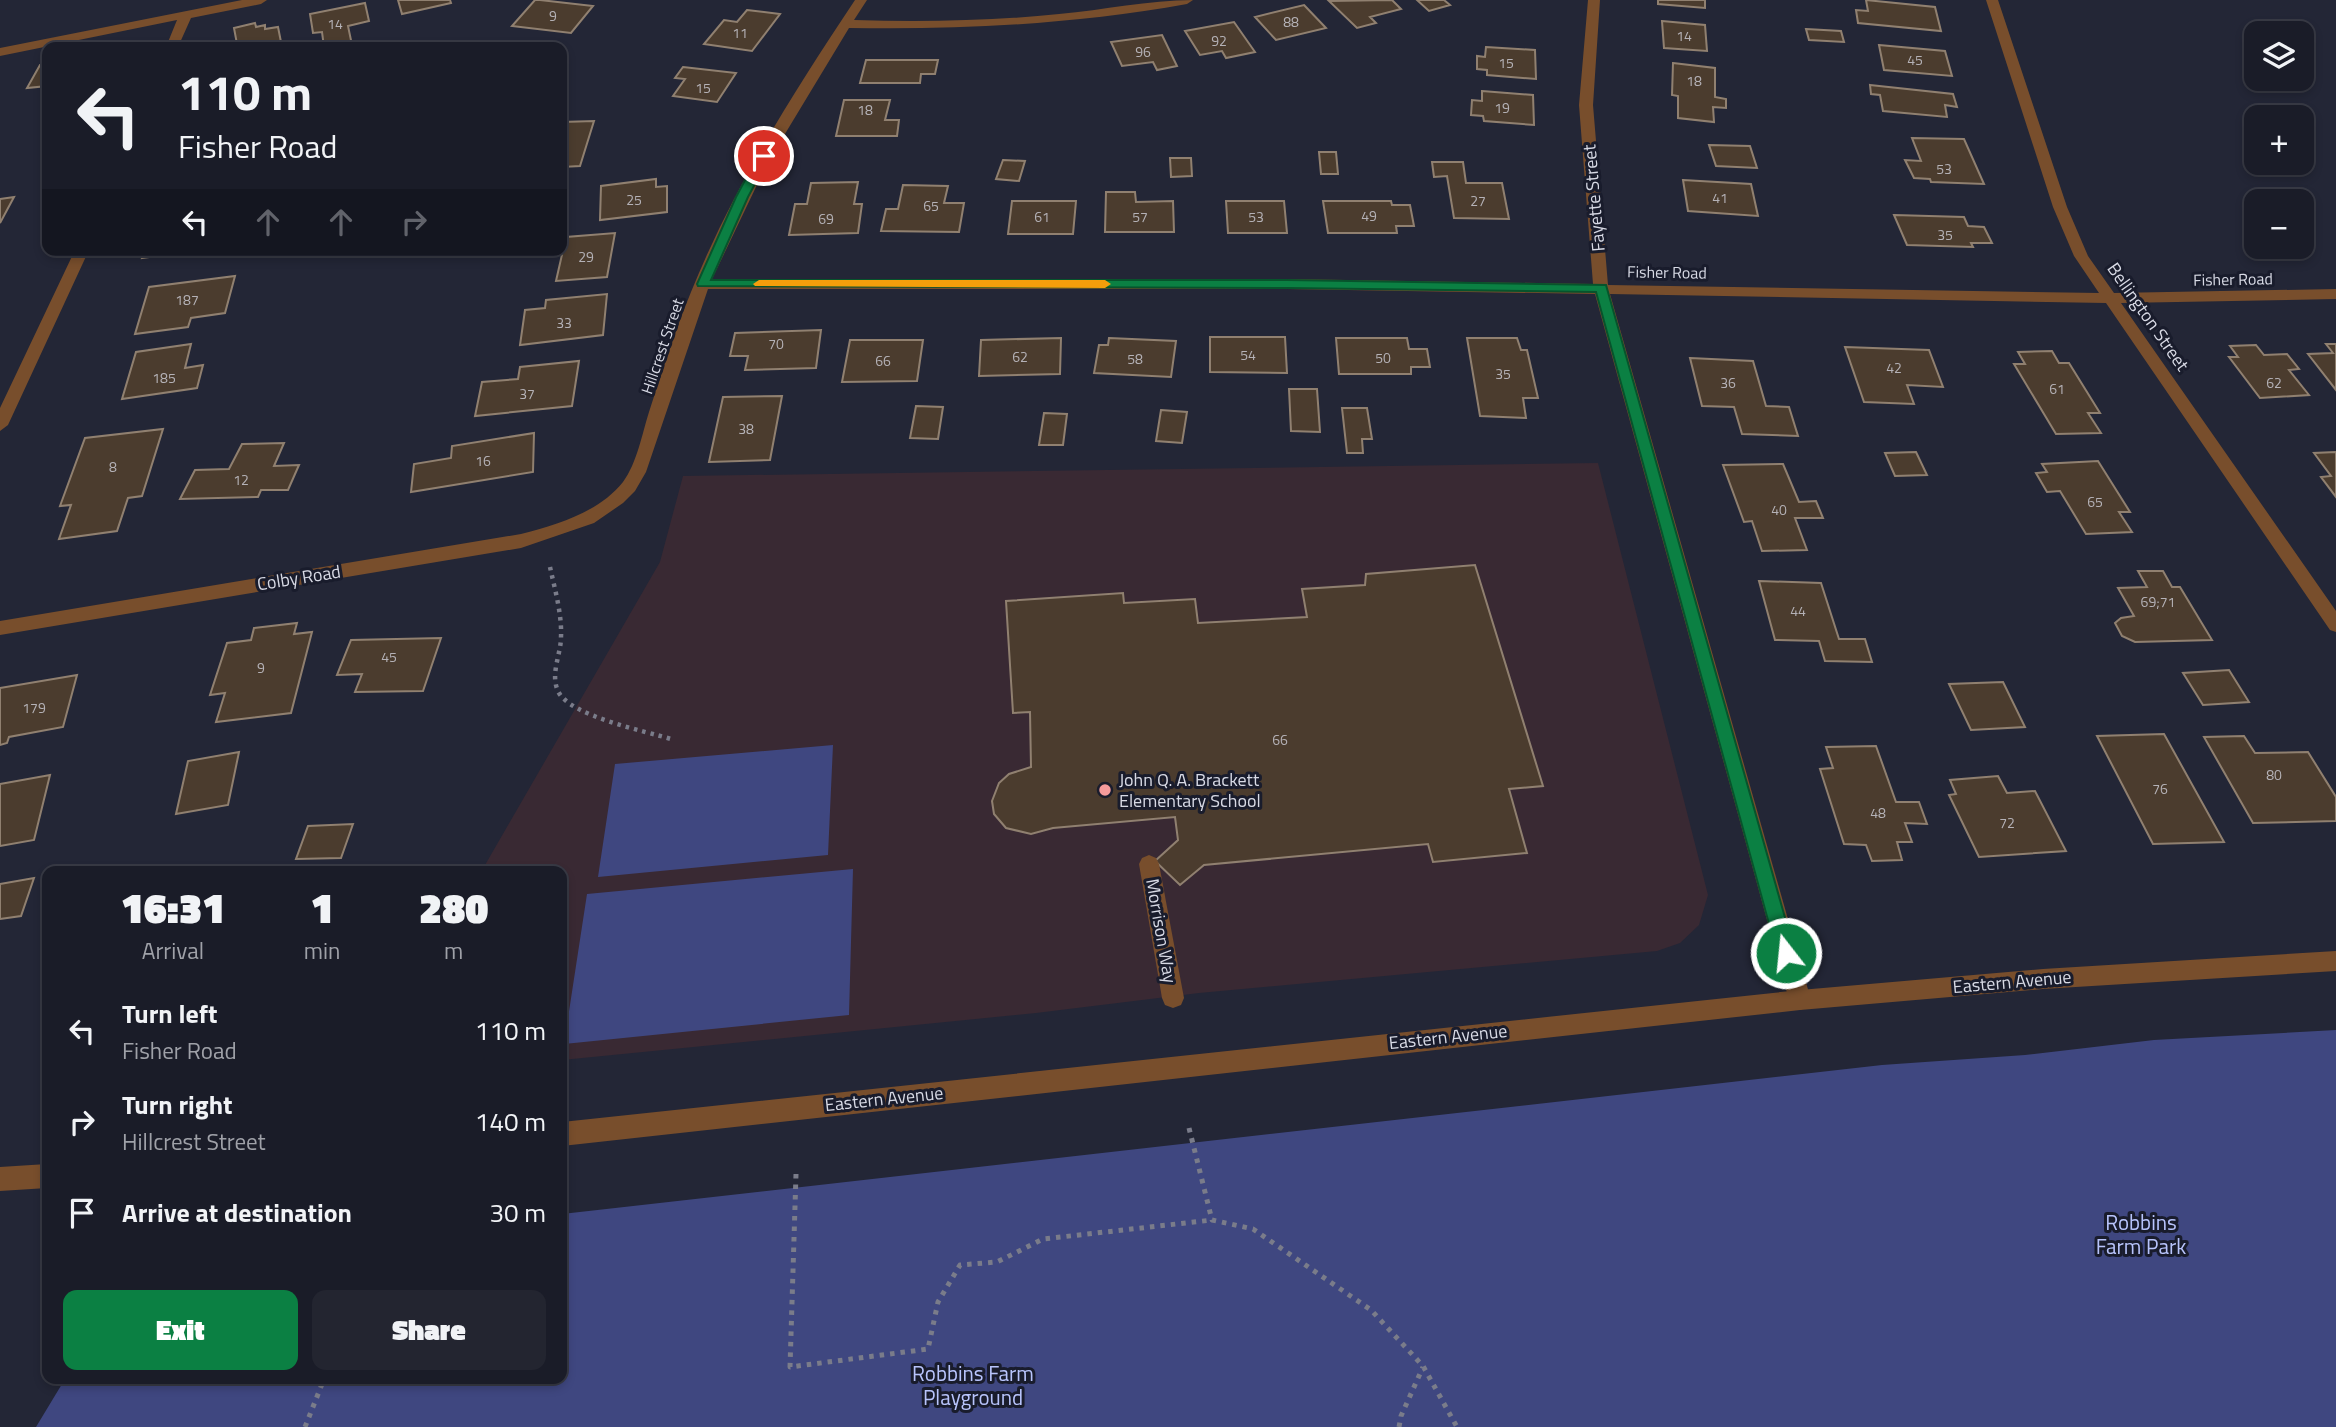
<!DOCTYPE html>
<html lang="en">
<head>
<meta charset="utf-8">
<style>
  body { margin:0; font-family:"Titillium Web",sans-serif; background:#232530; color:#f1f3f6; height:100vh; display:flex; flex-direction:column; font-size:26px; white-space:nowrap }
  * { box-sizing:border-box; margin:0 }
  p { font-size:23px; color:#9fa1a8 }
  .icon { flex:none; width:38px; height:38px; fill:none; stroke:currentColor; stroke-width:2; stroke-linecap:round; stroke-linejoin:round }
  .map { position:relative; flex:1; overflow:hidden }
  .side { position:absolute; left:42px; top:866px; width:525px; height:518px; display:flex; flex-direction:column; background:#1a1c28; border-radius:14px; box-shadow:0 4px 10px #0003,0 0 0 2px #383a45 }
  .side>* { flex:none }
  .banner { position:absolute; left:42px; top:42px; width:525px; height:214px; border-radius:14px; box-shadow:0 4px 10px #0003,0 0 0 2px #383a45; background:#1a1c28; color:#f1f3f6; overflow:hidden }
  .controls { position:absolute; left:2244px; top:21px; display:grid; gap:14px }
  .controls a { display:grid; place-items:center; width:70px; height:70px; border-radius:14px; background:#1a1c28; box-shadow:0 4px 10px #0003,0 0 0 2px #383a45; font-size:35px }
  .pin { position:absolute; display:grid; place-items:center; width:60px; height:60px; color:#fff; margin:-30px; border:4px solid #fff; border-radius:50%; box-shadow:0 2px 7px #0007 }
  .me { position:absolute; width:77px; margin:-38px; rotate:344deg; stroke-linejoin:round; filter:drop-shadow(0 0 5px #0008) }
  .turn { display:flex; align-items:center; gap:24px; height:147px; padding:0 21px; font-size:32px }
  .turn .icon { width:91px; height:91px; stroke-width:2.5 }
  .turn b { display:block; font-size:49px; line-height:60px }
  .lanes { display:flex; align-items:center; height:66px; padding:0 21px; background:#0003; justify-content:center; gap:35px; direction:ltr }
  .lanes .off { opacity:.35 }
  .eta { display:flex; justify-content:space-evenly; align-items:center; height:119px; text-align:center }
  .eta b { font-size:42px; font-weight:800; line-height:49px }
  .primary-button { display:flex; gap:14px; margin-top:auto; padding:14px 21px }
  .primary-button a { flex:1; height:80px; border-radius:14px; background:#0b8043; color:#fff; font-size:28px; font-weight:800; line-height:80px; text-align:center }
  .primary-button a+a { background:#232530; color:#f1f3f6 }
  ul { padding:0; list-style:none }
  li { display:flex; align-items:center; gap:21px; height:91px; padding:0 21px }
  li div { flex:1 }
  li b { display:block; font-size:26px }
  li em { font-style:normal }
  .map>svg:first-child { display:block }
  .education { fill:#392933 }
  .green { fill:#3f4780 }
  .building { fill:#4b3c2e; stroke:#908070; stroke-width:2 }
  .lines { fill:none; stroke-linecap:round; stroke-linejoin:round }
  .path-far1 { stroke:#7a7c8a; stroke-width:4.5; stroke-dasharray:3.5 5; stroke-linecap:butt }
  .path { stroke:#7a7c8a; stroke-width:5; stroke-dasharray:4.5 6; stroke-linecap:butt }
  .pedestrian { fill:#784e2c; fill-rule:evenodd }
  .minor { fill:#784e2c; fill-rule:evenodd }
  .tertiary { fill:#784e2c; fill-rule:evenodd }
  .route { fill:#0b8043; stroke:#07532c; stroke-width:2 }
  .slow { fill:#f59e0b }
  .poi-dot { fill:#f59b9b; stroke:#191c2c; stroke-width:2.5 }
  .labels { text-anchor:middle; stroke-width:6; stroke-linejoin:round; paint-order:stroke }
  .number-label { font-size:14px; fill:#b5b2b7 }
  .far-street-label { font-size:16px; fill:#d8dae5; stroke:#191c2c }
  .street-label { font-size:18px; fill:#d8dae5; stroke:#191c2c }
  .poi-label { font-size:18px; fill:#d8dae5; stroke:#191c2c; text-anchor:start }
  .near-park-label { font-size:21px; fill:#b8c4fc; stroke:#191c2c }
</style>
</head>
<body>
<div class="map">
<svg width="2336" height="1427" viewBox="0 0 2336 1427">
  <rect width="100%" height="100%" fill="#232636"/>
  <path class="education" d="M1598,463L1708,895L1699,925L1680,943L1657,951L1199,993L1036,1013L562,1060V872H481L660,562L683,476Z"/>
  <path class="green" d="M833,745L828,855L598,877L615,764Z
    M853,869L849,1015L564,1044L587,894Z
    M2336,1030V1427H36L65,1379H562V1214L1882,1065L2025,1055L2154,1040Z"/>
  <path class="building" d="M398,0H450L451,3L402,14Z
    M535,0H540L593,6L571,33L512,26Z
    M1392,0L1401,9L1370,17L1376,23L1357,28L1329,1Z
    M1417,0H1444L1450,5L1429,11Z
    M1658,0H1705V8L1658,4Z
    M1866,0L1935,7L1941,31L1858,23L1856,10L1868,11Z
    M365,3L369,21L348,26L352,45L324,47L322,32L313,33L310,14Z
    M1304,5L1326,28L1276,40L1255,17Z
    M747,10L780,14L752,51L704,44L724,20L737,22Z
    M1662,21L1705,25L1707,51L1664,48Z
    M1234,22L1255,52L1226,58L1222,51L1200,55L1185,31Z
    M255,23L256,27L265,25V29L278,27L282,47H228L237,44L234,28Z
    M1806,29L1841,31L1844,42L1809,40Z
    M1162,35L1177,66L1157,70L1153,62L1122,66L1111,42Z
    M1879,45L1945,51L1952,76L1884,70Z
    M1486,47L1535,50L1536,79L1487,75V70L1477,69V56L1485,57Z
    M866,60H938L935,74H921L920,83H860Z
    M1673,63L1715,68V97L1726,99V108L1713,107L1714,122L1678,118V96L1672,95Z
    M40,65H47V86L27,88Z
    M683,67L736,73L717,102L673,96L685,79L675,78Z
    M1870,85L1953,94L1957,107L1945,105L1947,117L1883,111L1880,95L1871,94Z
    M1482,91L1533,95L1534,125L1484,121L1483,116L1471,115L1472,100L1482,101Z
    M844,100H890L885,120H899L897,136H836Z
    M594,121L580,166L562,167V122Z
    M1912,138L1964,139L1984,184L1931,182L1930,179L1914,178L1905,160L1921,161Z
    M1709,145L1750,146L1757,168L1716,166Z
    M1319,152H1336L1338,174H1321Z
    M1170,158H1191L1192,176L1171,177Z
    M1003,160L1025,161L1019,181L996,179Z
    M1432,162H1463L1466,183H1502L1509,219L1454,218L1447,176L1434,177Z
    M656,179V187L667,186V212L600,220L601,186Z
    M1683,180L1751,184L1758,216L1688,211Z
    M858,182L854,204H862L858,233L789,235L795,204H807L811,183Z
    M903,185L948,186L944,203H964L959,232L881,231L886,209H898Z
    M1106,192H1135L1136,202L1173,201L1174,232H1105Z
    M14,197L0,223V199Z
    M1012,201H1076L1073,234H1008Z
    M1226,201H1284L1287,233H1228Z
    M1323,201H1391L1392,205H1410L1414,226H1396L1397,233H1328Z
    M1894,215L1964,217L1968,226L1984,227L1992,243H1971L1973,247L1907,245Z
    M615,233L607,277L556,281L566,237Z
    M144,250H198L142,258Z
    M235,276L225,313L191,318L188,327L135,334L149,287Z
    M607,294L603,335L520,345L525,310L545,308L546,300Z
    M821,330L816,368L745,370L748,356H730L735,333Z
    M1210,337H1285L1287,373L1210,372Z
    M1061,338L1060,374L979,376L981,340Z
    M1109,338L1176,341L1171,377L1094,373L1099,345H1108Z
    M1336,338H1407L1409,349H1427L1430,367H1411V374H1339Z
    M1467,338H1517L1521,350H1527L1538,398H1523L1526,418L1480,416Z
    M850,340H923L917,381L842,382Z
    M191,344L185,368L203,365L197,388L122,399L136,352Z
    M2326,344H2336V390L2308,354L2333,353Z
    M2256,345L2264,355L2287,354L2299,369L2289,370L2309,395L2260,398L2229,357H2238L2230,346Z
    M1845,347L1929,350L1943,387L1907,385L1914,404L1864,402Z
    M2052,351L2059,363H2069L2100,413H2088L2101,433L2056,434L2014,364H2025L2018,352Z
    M1690,358L1753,361L1766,406L1789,407L1798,436L1742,434L1734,407L1702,406Z
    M579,361L572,406L475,416L482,382L518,379L520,367Z
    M1289,389H1317L1320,432L1291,431Z
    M782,396L770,460L709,462L723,397Z
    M916,406L943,407L938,439L910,438Z
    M1342,408H1367L1372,439H1362L1363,453H1347Z
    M1161,410L1187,412L1182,443L1156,441Z
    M1044,413L1067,414L1063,445H1039Z
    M163,429L142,496L128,498L117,531L59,539L71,505L60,506L85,438Z
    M534,433L533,472L411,492L414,464L451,458L452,446Z
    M284,443L274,466L299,465L288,490H261L258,497L180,499L195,470L229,469L242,444Z
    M1916,452L1927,475L1895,476L1885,453Z
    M2336,452V497L2321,477L2331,476L2314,453Z
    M2098,461L2130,512H2119L2132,532L2086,534L2060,491L2047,492L2036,473L2047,472L2042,464Z
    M1783,464L1799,502L1816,501L1823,518H1795L1807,550L1762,551L1752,521L1744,522L1723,465Z
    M1475,565L1543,786L1509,789L1527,853L1433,862L1428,844L1204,865L1180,885L1155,861L1178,840L1175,817L1053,828L1031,834L1006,828L994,814L992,801L999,783L1009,774L1031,767L1030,712L1013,713L1006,601L1123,593L1124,603L1195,599L1198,623L1307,617L1302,589L1365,585L1366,574Z
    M2138,571H2163L2172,587H2180L2212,640L2135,642L2122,636L2115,623L2121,618L2134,616L2118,588L2147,587Z
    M1759,581L1821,583L1839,639H1865L1872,662L1825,661L1819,641L1775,640Z
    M297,623L294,634L312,632L291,713L216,722L225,693L210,695L227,643L251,640L254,628Z
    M441,638L423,691L355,692L362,674L337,675L351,640Z
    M2229,670L2249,702L2203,705L2183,673Z
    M77,675L63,727L9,737L7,743L0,745V688Z
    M2003,682L2025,727L1971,730L1949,684Z
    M2164,734L2224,842L2153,844L2097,736Z
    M2244,736L2255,753L2308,752L2336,797V821L2253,823L2204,737Z
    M1876,746L1896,802H1919L1927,824L1905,823L1912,842H1897L1902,860L1872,861L1866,845L1844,844L1820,769L1833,768L1826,747Z
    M239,752L228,805L176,814L188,761Z
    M50,775L34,840L0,846V784Z
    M1998,776L2007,793L2035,791L2066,851L1979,857L1949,795L1956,794L1950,780Z
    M353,824L341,858L296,859L308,826Z
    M34,878L21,916L0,919V884Z"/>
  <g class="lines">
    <path class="path-far1" d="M550,567C555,590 562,614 561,637C561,654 550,674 558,691C569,716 645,731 671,739"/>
    <path class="path" d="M1189,1128L1212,1220L1253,1229L1371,1310L1423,1366L1457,1427
      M796,1174L790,1367L928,1349L938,1302L960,1265L997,1262L1043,1239L1212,1220
      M305,1427L324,1379
      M1399,1427L1401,1416L1423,1367"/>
    <path class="pedestrian" d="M1149,855L1156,858L1159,864L1184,998L1181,1005L1173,1008L1165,1005L1162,998L1139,864L1142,858Z"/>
    <path class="minor" d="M242,0H267L261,4L191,18L178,47H166L177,20L0,56V48Z
      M855,0H867L854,20C922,22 991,21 1059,14C1104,10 1148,0 1193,0L1187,4C1075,24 963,30 849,28L768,162L712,279H1287L1593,284L1579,105L1588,0H1600L1593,105L1608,285L2099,293L2074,256L2053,207L1986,0H1998L2067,207L2088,256L2114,293L2336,289V299L2121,303L2336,611V632L2330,630L2106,303L1610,294L1811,1000L1808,1007L1800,1010L1792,1007L1789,1000L1595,294L1287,289H708L646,472L635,491L623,503L594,523L521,548L0,635V621L521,534C557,525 599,512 623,482C637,463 642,434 649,412C662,372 675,331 691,292C733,188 793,93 855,0Z
      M75,250H89L8,425L0,431V408Z"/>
    <path class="tertiary" d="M2336,951V971L2043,989L1800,1010L562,1146V1122L1800,990L2043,969Z
      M47,1164V1188L0,1191V1167Z"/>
  </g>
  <path class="route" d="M764,152L770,156L748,197L711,280H1287L1606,285L1795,953L1793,959L1786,961L1780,959L1777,953L1596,292L1287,288L698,286L697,284L736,197L758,156Z"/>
  <path class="slow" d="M759,280H1105L1111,284L1105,288L755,286L753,284Z"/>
  <circle class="poi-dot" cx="1105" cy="790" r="7"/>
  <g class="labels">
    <g class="number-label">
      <text x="553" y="21">9</text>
      <text x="1291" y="27">88</text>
      <text x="335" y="29">14</text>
      <text x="740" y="38">11</text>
      <text x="1684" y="41">14</text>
      <text x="1219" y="46">92</text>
      <text x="1143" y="57">96</text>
      <text x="1915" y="65">45</text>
      <text x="1506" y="68">15</text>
      <text x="1694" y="86">18</text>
      <text x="703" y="93">15</text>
      <text x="1502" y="113">19</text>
      <text x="865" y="115">18</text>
      <text x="1944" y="174">53</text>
      <text x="1720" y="203">41</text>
      <text x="634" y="205">25</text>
      <text x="1478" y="206">27</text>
      <text x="931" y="211">65</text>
      <text x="1369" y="221">49</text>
      <text x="1042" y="222">61</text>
      <text x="1140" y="222">57</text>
      <text x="1256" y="222">53</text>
      <text x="826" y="224">69</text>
      <text x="1945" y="240">35</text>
      <text x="586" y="262">29</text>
      <text x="187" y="305">187</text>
      <text x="564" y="328">33</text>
      <text x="776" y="349">70</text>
      <text x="1248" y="360">54</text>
      <text x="1020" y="362">62</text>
      <text x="1383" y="363">50</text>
      <text x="1135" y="364">58</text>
      <text x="883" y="366">66</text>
      <text x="1894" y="373">42</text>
      <text x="1503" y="379">35</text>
      <text x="164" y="383">185</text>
      <text x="1728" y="388">36</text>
      <text x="2274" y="388">62</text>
      <text x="2057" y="394">61</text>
      <text x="527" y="399">37</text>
      <text x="746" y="434">38</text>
      <text x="483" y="466">16</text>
      <text x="113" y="472">8</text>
      <text x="241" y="485">12</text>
      <text x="2095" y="507">65</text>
      <text x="1779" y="515">40</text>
      <text x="2158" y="607">69;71</text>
      <text x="1798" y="616">44</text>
      <text x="389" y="662">45</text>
      <text x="261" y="673">9</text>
      <text x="34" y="713">179</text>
      <text x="1280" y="745">66</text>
      <text x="2274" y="780">80</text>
      <text x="2160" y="794">76</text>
      <text x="1878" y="818">48</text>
      <text x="2007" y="828">72</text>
    </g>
    <g class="far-street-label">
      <text transform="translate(1667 272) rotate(1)" y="6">Fisher Road</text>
      <text transform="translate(2233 279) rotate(-1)" y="6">Fisher Road</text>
      <text transform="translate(662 346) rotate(-71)" y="6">Hillcrest Street</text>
    </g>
    <g class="street-label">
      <text transform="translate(1594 198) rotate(-95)" y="6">Fayette Street</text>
      <text transform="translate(2148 317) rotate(55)" y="6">Bellington Street</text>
      <text transform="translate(299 578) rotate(-9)" y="6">Colby Road</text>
      <text transform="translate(1161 931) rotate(80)" y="6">Morrison Way</text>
      <text transform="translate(2012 982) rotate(-5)" y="6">Eastern Avenue</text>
      <text transform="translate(1448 1037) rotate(-6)" y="6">Eastern Avenue</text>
      <text transform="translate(884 1099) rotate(-6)" y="6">Eastern Avenue</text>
    </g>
    <g class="poi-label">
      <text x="1119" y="786">John Q. A. Brackett<tspan x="1119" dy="21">Elementary School</tspan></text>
    </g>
    <g class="near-park-label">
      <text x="2141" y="1230">Robbins<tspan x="2141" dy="24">Farm Park</tspan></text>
      <text x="973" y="1381">Robbins Farm<tspan x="973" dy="24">Playground</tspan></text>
    </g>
  </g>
</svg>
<div class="controls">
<a><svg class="icon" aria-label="layers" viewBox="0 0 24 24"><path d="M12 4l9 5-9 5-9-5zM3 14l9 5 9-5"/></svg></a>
<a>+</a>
<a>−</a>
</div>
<div class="pin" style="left:764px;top:156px;background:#d93025"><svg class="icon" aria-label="arrive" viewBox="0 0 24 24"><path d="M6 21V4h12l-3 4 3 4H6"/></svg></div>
<svg class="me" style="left:1786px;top:953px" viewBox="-20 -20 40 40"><circle r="17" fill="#0b8043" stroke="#fff" stroke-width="3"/><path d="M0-11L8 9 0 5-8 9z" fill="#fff"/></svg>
<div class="banner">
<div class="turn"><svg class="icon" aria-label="left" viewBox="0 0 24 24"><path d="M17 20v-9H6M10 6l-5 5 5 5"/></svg><div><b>110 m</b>Fisher Road</div></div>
<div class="lanes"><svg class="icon" aria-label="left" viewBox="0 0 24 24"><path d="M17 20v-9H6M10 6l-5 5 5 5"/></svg><svg class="icon off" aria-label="ahead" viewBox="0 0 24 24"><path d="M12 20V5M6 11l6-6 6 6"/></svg><svg class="icon off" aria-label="ahead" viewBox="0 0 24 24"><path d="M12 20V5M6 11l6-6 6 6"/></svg><svg class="icon off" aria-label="right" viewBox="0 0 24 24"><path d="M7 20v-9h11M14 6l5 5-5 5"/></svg></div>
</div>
<section class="side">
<div class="eta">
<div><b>16:31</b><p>Arrival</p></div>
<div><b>1</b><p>min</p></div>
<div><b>280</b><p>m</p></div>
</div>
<ul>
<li><svg class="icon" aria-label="left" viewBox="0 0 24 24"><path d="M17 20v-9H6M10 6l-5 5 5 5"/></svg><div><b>Turn left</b><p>Fisher Road</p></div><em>110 m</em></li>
<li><svg class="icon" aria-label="right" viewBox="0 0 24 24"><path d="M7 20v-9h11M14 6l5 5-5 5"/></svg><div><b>Turn right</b><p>Hillcrest Street</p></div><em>140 m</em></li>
<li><svg class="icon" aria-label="arrive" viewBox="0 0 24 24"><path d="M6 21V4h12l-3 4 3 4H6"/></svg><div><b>Arrive at destination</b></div><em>30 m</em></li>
</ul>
<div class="primary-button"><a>Exit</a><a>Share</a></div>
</section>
</div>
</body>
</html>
